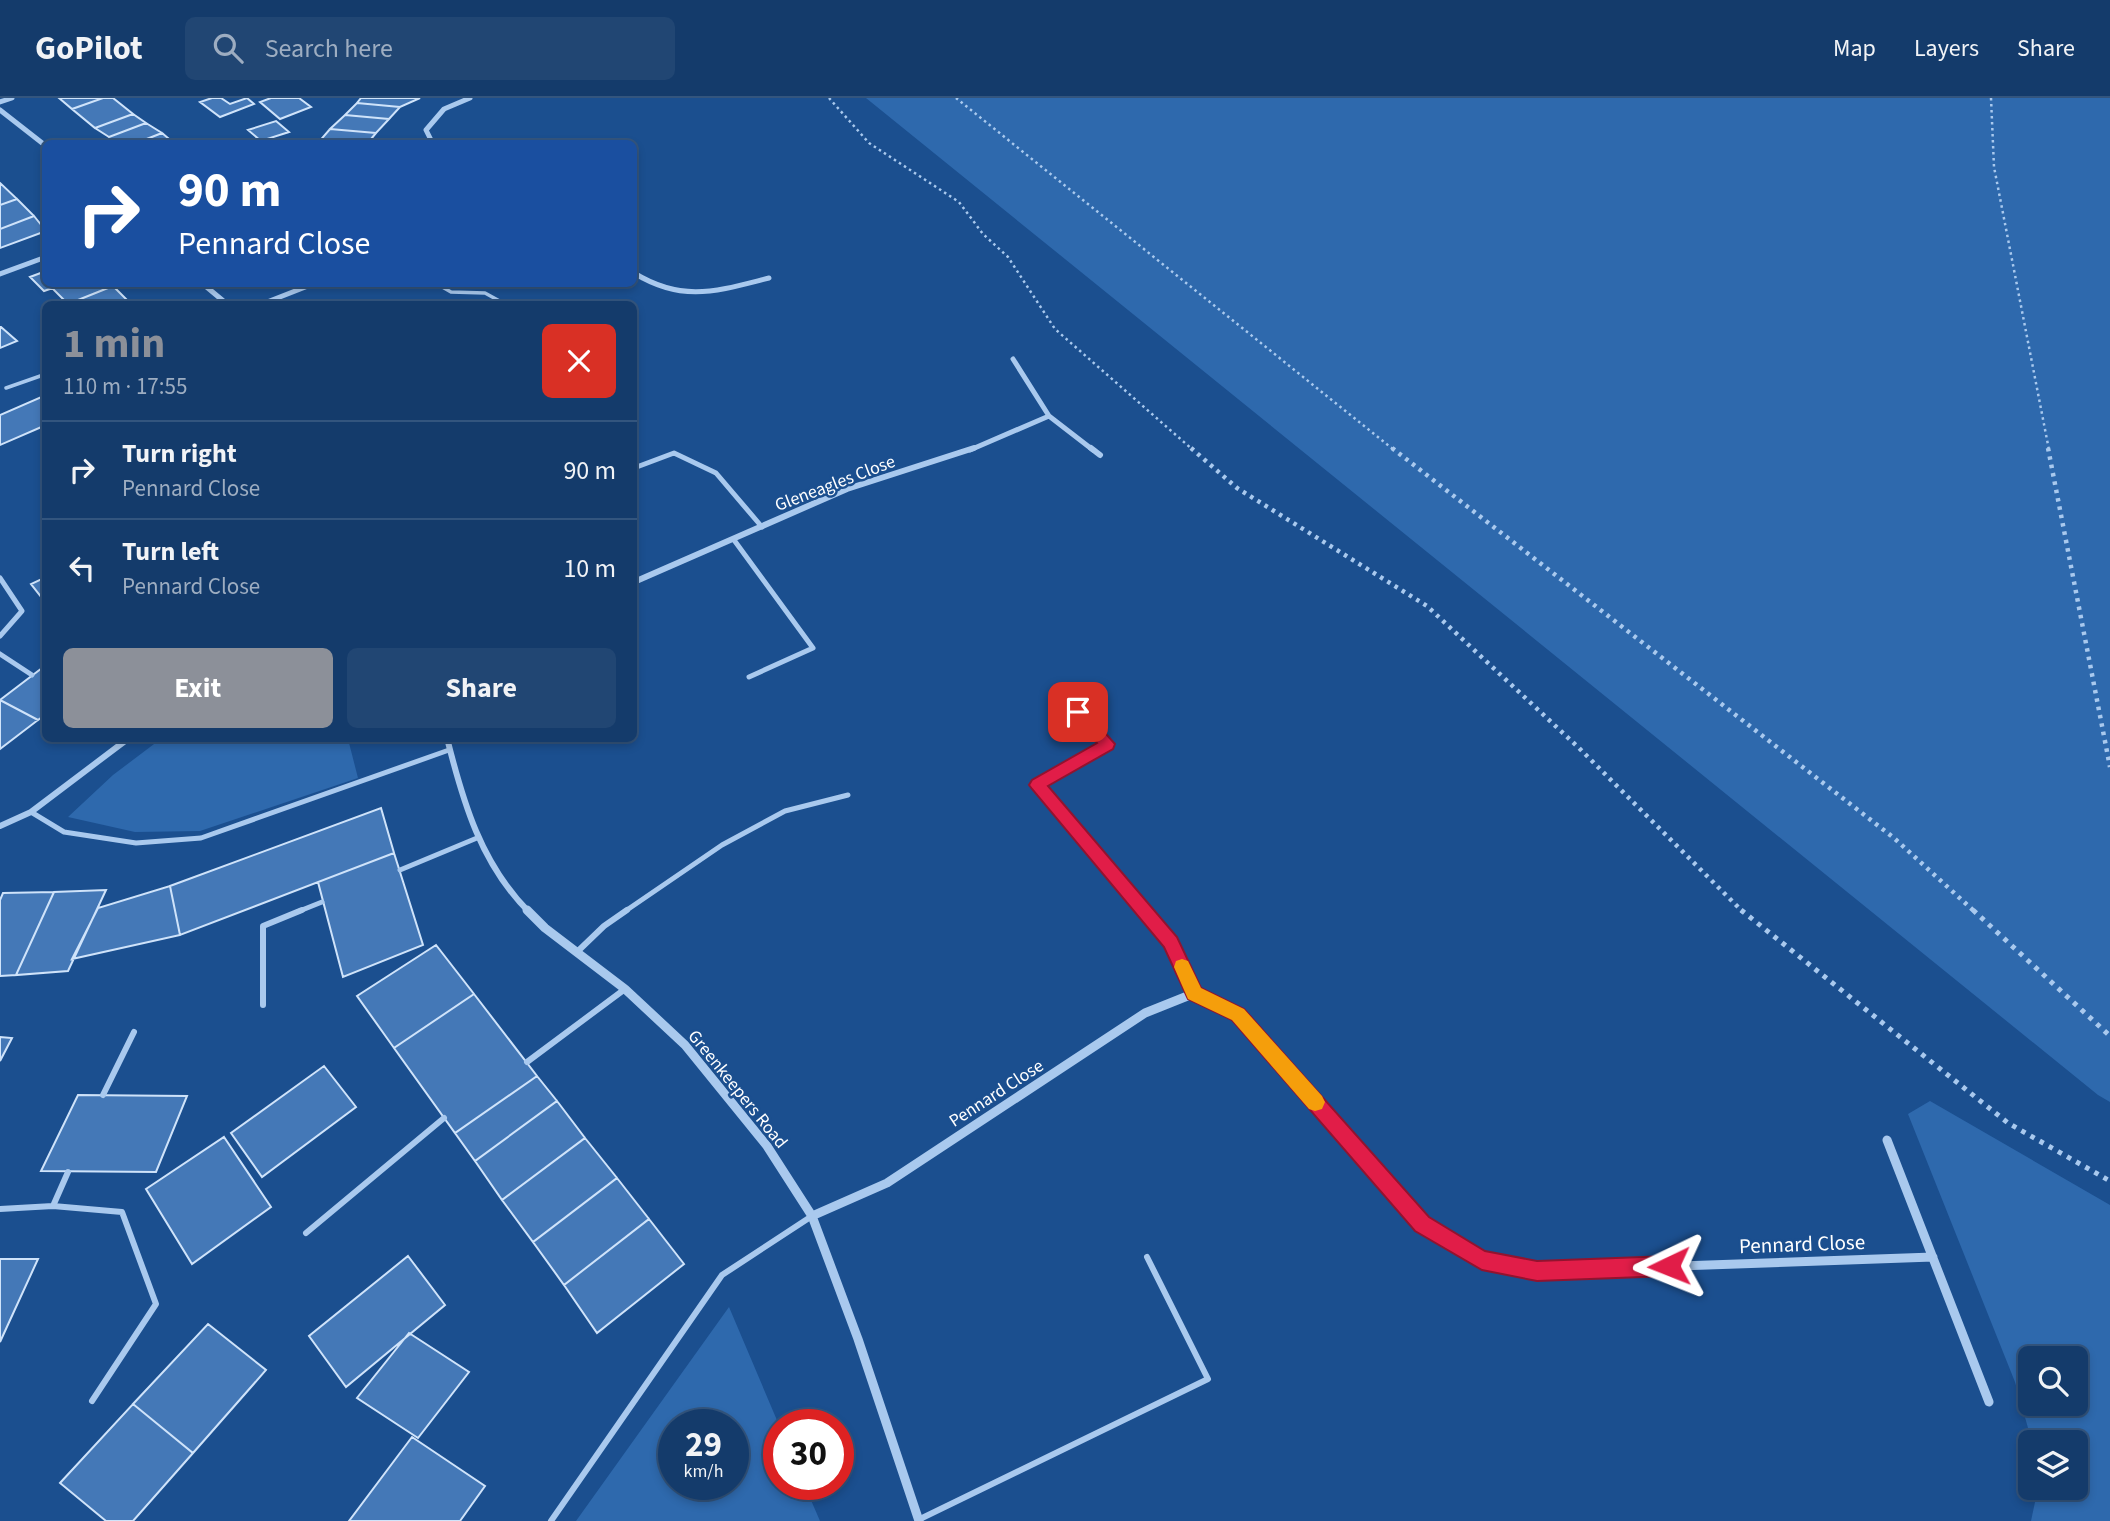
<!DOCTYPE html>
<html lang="en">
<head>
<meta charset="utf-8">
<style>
  body { margin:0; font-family:"Source Sans 3",sans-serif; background:#214673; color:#f1f3f6; height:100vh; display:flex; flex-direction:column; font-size:26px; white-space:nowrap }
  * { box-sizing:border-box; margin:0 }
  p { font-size:23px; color:#9dadc1 }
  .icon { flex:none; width:38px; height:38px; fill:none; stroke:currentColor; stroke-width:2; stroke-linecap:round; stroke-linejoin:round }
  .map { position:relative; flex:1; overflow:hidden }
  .drawer { position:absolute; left:42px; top:203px; width:595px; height:441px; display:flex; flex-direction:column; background:#143b6b; border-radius:10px; box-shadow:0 4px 10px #0003,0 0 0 2px #33557e }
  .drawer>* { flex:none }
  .hud { position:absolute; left:42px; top:42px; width:595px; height:147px; border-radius:10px; box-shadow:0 4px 10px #0003,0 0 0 2px #33557e; background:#1a4fa0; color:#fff; overflow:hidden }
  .tools { position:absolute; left:2018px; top:1248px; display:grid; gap:14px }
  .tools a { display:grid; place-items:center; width:70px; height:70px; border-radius:10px; background:#143b6b; box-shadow:0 4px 10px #0003,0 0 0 2px #33557e; font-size:35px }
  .speed { position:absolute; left:658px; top:1311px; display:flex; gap:14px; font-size:35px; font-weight:700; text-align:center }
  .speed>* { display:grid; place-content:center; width:91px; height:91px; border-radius:50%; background:#143b6b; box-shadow:0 4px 10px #0003,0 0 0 2px #33557e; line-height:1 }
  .speed small { font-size:18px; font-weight:400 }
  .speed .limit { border:10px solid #d22; background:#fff; color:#111 }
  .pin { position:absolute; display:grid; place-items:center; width:60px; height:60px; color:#fff; margin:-30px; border-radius:14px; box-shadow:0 4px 10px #0006 }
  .me { position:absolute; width:77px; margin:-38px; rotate:268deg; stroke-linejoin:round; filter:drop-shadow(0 0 5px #0008) }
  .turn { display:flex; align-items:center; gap:24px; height:147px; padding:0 21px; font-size:32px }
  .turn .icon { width:91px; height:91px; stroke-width:2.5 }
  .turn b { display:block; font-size:49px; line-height:60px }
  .round { display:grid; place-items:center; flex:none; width:74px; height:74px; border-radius:10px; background:#214673 }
  .overview { display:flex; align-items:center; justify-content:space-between; height:119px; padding:0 21px }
  h1 { font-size:42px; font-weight:700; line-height:52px; color:#8c9099 }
  .button { display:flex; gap:14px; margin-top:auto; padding:14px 21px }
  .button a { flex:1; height:80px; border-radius:10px; background:#8c9099; color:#fff; font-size:28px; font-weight:700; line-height:80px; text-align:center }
  .button a+a { background:#214673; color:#f1f3f6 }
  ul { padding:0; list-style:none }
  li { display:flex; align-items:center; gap:21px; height:98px; padding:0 21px; border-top:2px solid #33557e }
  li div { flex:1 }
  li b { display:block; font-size:26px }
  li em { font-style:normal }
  header { display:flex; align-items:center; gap:42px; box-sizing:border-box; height:98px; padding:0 35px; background:#143b6b; border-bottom:2px solid #33557e }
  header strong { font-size:33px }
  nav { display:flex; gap:38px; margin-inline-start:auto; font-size:24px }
  .search { width:490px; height:63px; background:#214673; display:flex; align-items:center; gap:18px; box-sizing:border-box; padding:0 24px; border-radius:10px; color:#9dadc1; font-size:26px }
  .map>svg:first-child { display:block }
  .green { fill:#2e69ad; fill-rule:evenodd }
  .building { fill:#4478b7; stroke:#cfe3fa; stroke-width:2 }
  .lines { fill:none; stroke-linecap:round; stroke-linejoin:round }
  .path-far2 { stroke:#a9c9ee; stroke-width:2.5; stroke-dasharray:2.5 3.5; stroke-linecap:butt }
  .path-far1 { stroke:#a9c9ee; stroke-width:4.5; stroke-dasharray:3.5 5; stroke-linecap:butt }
  .path { stroke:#a9c9ee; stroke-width:5; stroke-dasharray:4.5 6; stroke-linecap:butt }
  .lane-far2 { stroke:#a9c9ee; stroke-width:3.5 }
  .lane-far1 { stroke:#a9c9ee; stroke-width:5 }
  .lane { stroke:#a9c9ee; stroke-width:6 }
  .street-far2 { stroke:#a9c9ee; stroke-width:5 }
  .street-far1 { stroke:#a9c9ee; stroke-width:6 }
  .street { stroke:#a9c9ee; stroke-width:9 }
  .route { fill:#e11d48; stroke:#92132f; stroke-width:2 }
  .slow { fill:#f59e0b }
  .labels { text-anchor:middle; stroke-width:5; stroke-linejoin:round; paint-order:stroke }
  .street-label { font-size:18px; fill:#fff; stroke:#1b4f8f }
  .near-street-label { font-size:21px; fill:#fff; stroke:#1b4f8f }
</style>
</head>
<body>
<header>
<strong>GoPilot</strong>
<div class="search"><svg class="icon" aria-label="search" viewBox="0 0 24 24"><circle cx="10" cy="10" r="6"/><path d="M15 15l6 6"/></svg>Search here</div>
<nav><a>Map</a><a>Layers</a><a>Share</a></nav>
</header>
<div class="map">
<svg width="2110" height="1423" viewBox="0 0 2110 1423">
  <rect width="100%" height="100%" fill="#1b4f8f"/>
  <path class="green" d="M866,0H2110V1004L2098,997Z
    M162,640L348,641L358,680L200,733L135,734L68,719L113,677Z
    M1930,1003L2110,1107V1423H2031L2038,1390H2076V1344H2032L2015,1284L1908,1016ZM2030,1260H2076V1306H2030Z
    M729,1209L779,1327V1386H804L820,1423H576ZM674,1326H733V1386H674Z"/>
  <path class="building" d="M59,0H103L72,11Z
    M103,0H113L133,16L95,30L72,11Z
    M212,0H221L230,6L247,0L254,6L220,19L200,4Z
    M271,0H299L311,9L280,21L260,4Z
    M361,0H420L400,9L357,5Z
    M357,5L400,9L389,21L345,17Z
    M133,16L146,25L109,39L95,30Z
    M345,17L389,21L376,35L330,31Z
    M276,23L289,34L261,43L248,32Z
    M146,25L162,35L134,46H118L109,39Z
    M330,31L376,35L367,46H317Z
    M162,35L175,46H134Z
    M0,85L17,101L0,107Z
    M17,101L34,118L0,131V107Z
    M34,118L46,133L0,150V131Z
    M46,173V186H64L44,193L30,179Z
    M64,186H110L113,188L68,206L52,190Z
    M113,188L131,206H68Z
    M0,229H1L17,243L0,250Z
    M46,297V327L0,347V317Z
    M46,479V505L31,486Z
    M46,567V616L38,622L0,602Z
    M0,602L38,622L0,651Z
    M381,710L394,755L180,837L170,788Z
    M394,755L423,847L343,879L318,784Z
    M170,788L180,837L72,861L98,810Z
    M106,792L68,873L16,877L54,794Z
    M54,794L16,877L0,878V802L3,795Z
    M436,847L474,896L394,950L357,898Z
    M474,896L537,978L455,1035L394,950Z
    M0,939L12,940L0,963Z
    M324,968L356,1009L262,1079L231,1035Z
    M537,978L557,1003L475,1063L455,1035Z
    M78,997L187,998L156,1074L41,1073Z
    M557,1003L585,1040L502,1102L475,1063Z
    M224,1039L271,1109L192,1166L146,1091Z
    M585,1040L617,1080L533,1144L502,1102Z
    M617,1080L649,1121L564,1187L533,1144Z
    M649,1121L684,1166L597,1235L564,1187Z
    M408,1158L445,1207L346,1289L309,1238Z
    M0,1161H38L0,1244Z
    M208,1226L266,1272L193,1355L133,1306Z
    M409,1235L469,1274L418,1340L357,1300Z
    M133,1306L193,1355L133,1423H106L60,1385Z
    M412,1339L485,1388L460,1423H349Z"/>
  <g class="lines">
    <path class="path-far2" d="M829,0L869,45L959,104L983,136L1008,159L1055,231L1193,352
      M956,0L1394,352
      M1991,0L1994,69L2049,352"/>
    <path class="path-far1" d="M1191,350L1237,390L1427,508L1579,650L1743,814
      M1392,350L1894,740L1975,814
      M2048,350L2110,669"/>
    <path class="path" d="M1741,812L2008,1025L2110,1083
      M1973,812L2110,938"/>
    <path class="lane-far2" d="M437,186L451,194L485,195L505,206
      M6,290L46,276"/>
    <path class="lane-far1" d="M634,370L674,355L716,375L762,429
      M734,442L813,550L749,579
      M0,480L22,513L0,538
      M0,556L32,577
      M1078,614L1108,646L1037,686L1146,814
      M31,714L64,734L136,745L201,740L449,652
      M400,772L477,740
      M297,814L322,804
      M624,814L722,747L785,713L848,697"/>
    <path class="lane" d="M1144,812L1171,844L1195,895
      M577,854L604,828L627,812
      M263,907V828L302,812
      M527,964L625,891
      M103,997L134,934
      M53,1108L68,1074
      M0,1111L53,1108L122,1114L156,1206L92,1303
      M306,1135L444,1020
      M918,1422L1208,1281L1147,1159
      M551,1423L722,1177L812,1118"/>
    <path class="street-far2" d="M0,4L12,0
      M0,12L46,48
      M433,46L426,32L444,11L470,0
      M634,175C683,205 717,193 769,180
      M0,176L46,159
      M203,186L227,206
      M262,206L313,186
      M1013,261L1049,318L1093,352
      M970,352L1049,318"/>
    <path class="street-far1" d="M1091,350L1100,357
      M634,484L847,391L974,350
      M447,640C463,704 481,766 529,814
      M0,728L31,714L129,640"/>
    <path class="street" d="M527,812L545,830L625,891L685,947L767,1048L812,1118L858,1241L919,1423
      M1887,1042L1989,1304
      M812,1118L887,1085L1145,915L1195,895L1238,917L1422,1126L1482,1162L1537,1173L1933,1159"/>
  </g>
  <path class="route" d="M1078,608L1083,610L1115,646L1113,651L1048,688L1177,839L1201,890L1244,911L1429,1119L1485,1153L1537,1163L1669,1158L1676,1161L1679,1168L1676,1175L1669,1178L1537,1183L1482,1172L1415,1133L1232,922L1188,901L1164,849L1032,691L1029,687L1032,682L1097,645L1070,614Z"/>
  <path class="slow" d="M1182,861L1188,863L1201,890L1244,911L1322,998L1325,1004L1322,1011L1315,1013L1309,1011L1232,922L1188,901L1174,869L1176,863Z"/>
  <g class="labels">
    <g class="street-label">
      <text transform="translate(835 385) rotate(-21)" y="6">Gleneagles Close</text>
      <text transform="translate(738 991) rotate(51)" y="6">Greenkeepers Road</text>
      <text transform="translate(996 995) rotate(-33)" y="6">Pennard Close</text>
    </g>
    <g class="near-street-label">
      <text transform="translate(1802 1146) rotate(-2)" y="7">Pennard Close</text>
    </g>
  </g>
</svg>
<div class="tools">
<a><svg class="icon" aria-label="search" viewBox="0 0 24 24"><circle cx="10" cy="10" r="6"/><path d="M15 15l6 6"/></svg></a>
<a><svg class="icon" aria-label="layers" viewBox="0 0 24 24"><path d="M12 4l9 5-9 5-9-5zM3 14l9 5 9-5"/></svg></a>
</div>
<div class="speed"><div>29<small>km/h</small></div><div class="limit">30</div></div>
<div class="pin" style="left:1078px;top:614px;background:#d93025"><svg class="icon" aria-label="arrive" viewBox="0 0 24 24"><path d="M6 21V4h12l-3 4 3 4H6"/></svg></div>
<svg class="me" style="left:1669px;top:1168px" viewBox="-20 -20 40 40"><path d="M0-17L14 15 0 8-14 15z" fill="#e11d48" stroke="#fff" stroke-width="4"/></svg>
<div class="hud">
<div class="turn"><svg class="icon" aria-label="right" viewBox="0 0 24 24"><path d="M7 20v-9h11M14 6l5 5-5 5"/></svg><div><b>90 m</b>Pennard Close</div></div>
</div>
<section class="drawer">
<div class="overview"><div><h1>1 min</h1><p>110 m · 17:55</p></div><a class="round" style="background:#d93025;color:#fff"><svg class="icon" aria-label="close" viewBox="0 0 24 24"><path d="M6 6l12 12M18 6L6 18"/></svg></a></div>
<ul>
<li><svg class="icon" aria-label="right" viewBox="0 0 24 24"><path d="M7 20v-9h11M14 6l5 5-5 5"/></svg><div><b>Turn right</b><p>Pennard Close</p></div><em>90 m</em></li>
<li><svg class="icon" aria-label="left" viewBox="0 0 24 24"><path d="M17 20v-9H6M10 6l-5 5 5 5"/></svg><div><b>Turn left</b><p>Pennard Close</p></div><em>10 m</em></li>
</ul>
<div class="button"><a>Exit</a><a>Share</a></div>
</section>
</div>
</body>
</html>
